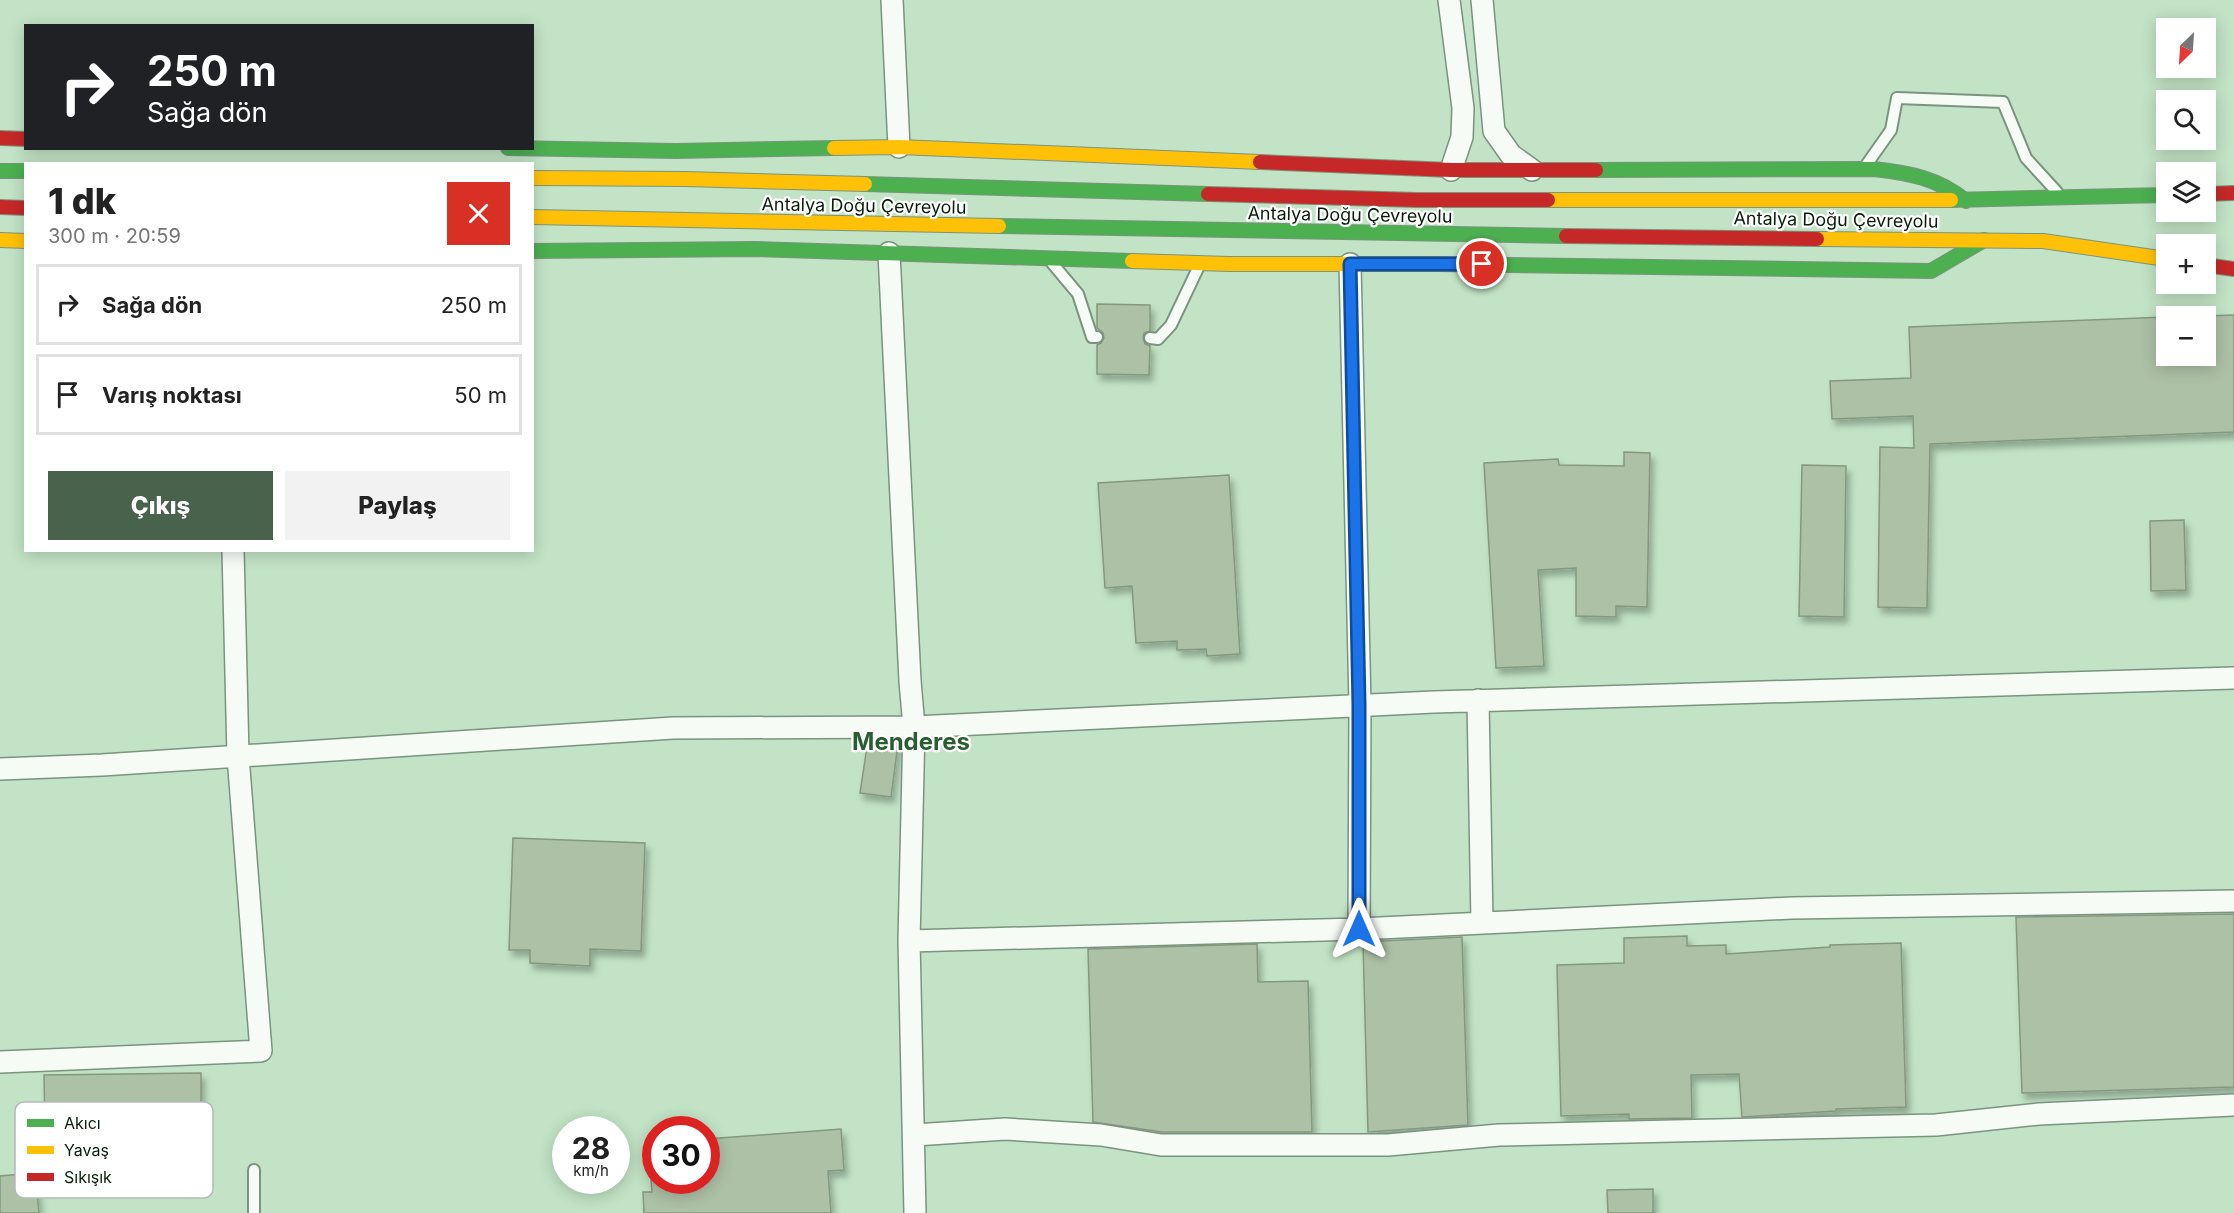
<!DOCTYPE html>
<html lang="tr">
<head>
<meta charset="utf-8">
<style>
  body { margin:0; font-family:Inter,sans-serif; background:#f2f2f2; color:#222; height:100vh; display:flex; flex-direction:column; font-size:22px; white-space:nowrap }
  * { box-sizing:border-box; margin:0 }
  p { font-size:20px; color:#767676 }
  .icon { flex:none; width:33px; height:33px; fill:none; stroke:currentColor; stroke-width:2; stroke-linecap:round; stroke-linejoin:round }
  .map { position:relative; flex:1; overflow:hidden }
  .drawer { position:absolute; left:24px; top:162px; width:510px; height:390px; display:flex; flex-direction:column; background:#fff; border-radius:0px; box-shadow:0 3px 15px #0003 }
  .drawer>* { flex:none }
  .hud { position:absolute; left:24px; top:24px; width:510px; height:126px; border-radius:0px; box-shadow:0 3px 15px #0003; background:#202124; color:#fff; overflow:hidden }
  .needle { width:39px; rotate:205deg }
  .controls { position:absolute; left:2156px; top:18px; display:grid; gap:12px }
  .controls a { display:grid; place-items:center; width:60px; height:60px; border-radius:0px; background:#fff; box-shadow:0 3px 15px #0003; font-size:30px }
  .speed { position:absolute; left:552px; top:1116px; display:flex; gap:12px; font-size:30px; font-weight:700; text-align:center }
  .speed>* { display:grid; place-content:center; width:78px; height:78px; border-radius:50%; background:#fff; box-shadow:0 3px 15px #0003; line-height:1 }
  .speed small { font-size:15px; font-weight:400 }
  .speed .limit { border:9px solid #d22; background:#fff; color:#111 }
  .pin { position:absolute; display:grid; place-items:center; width:51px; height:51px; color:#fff; margin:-26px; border:3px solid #fff; border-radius:50%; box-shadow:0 2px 6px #0007 }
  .me { position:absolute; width:66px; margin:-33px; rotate:0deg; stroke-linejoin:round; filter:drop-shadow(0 0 4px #0008) }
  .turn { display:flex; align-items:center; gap:21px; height:126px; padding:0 24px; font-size:27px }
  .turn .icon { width:78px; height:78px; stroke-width:2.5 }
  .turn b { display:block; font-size:42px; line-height:51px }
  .round { display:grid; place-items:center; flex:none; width:63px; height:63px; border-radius:0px; background:#f2f2f2 }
  .overview { display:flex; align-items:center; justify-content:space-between; height:102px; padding:0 24px }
  h1 { font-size:36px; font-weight:800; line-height:45px }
  .primary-button { display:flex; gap:12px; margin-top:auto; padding:12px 24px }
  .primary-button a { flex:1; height:69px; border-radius:0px; background:#48624b; color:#fff; font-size:24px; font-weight:800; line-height:69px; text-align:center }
  .primary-button a+a { background:#f2f2f2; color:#222 }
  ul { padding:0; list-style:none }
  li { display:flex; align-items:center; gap:18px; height:81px; margin:0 12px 9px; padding:0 12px; border:3px solid #e0e0e0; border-radius:0px }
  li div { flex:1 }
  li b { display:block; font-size:22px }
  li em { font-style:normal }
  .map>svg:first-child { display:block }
  .building { fill:#adc1a6; stroke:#84987f; stroke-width:1.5; filter:url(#shadow) }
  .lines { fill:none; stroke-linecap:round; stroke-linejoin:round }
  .lane-casing { stroke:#7a947e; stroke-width:14 }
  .street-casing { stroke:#7a947e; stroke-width:24 }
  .fast-casing { stroke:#7a947e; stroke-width:16 }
  .slow-casing { stroke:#7a947e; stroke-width:16 }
  .jam-casing { stroke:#7a947e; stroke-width:16 }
  .lane { stroke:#f6fbf6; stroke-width:10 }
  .street { stroke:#f6fbf6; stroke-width:21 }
  .fast { stroke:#4caf50; stroke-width:14 }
  .slow { stroke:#ffc107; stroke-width:14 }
  .jam { stroke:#c62828; stroke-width:14 }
  .route-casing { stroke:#114b97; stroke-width:15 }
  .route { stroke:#1a73e8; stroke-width:10 }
  .labels { text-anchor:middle; stroke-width:4.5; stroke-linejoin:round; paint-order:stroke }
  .street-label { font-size:18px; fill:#061d09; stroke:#fff }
  .district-label { font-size:24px; font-weight:bold; fill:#285f31; stroke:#fff }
  .key { fill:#fff; stroke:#b4bbb5; stroke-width:1.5 }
  .key-label { font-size:16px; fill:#061d09 }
</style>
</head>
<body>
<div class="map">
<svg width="2234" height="1213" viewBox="0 0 2234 1213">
  <defs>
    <filter id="shadow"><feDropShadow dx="3.5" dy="6" stdDeviation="3" flood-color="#0004"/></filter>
  </defs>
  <rect width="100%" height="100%" fill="#c2e3c5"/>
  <path class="building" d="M1097,304L1150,305V331L1144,333L1143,338L1145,344L1150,346L1149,375L1097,374V345L1101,343L1104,338L1103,333L1097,328Z
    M2234,315V432L1930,444L1927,608L1878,607L1880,447L1914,448L1913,416L1832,419L1830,381L1911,378L1909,327L2166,317V356H2205V316Z
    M1624,452L1650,453L1647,607L1616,606V617L1576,616V568L1538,570L1544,666L1496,668L1484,463L1558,459L1559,465L1624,466Z
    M1802,465L1846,466L1844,617L1799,616Z
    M1229,475L1240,654L1207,656L1206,649L1177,650V641L1136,643L1132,586L1105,588L1098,483Z
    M2184,520L2186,590L2151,591L2150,521Z
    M868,740L898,744L891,797L860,793Z
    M513,838L645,843L641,951L590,949V966L530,963V950H509Z
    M2234,914V1087L2022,1093L2016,917Z
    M1687,936V946L1726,945V954L1830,947V945L1901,943L1906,1107L1836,1109V1111L1742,1117L1739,1074L1691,1075L1692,1118L1629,1119V1114L1561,1116L1557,965L1624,963V938Z
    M1462,937L1468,1125L1368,1132L1363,942Z
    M1257,944L1258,982L1308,981L1312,1132H1162L1093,1122L1088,949Z
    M201,1073V1130L45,1131L44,1075Z
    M841,1129L844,1170L828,1171L831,1213H644L643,1192H652L651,1180H706V1139Z
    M35,1173L39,1213H0V1176Z
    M1653,1189V1213H1608L1607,1190Z"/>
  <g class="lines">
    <g class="lane-casing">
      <path id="lane" d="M1867,164L1891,130L1897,98L2003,102L2026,158L2057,192
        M1052,263L1078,294L1092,337H1097
        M1150,338L1158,339L1171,325L1199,266
        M254,1213V1170"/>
    </g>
    <g class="street-casing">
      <path id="street" d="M892,0L899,147
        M1449,0L1463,108L1462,137L1451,170
        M1482,0L1494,131L1511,155L1532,170
        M889,253L910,681L914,727L909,941L915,1213
        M1350,264L1360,705L1359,929
        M1478,700L1482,923
        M0,769L102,765L673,728L914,727L1434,702L2234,678
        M909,941L1359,929L1792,908L2234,901
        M0,1062L261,1051L238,756L233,550
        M915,1135L1005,1129L1101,1135L1161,1145H1388L1499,1135L1936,1125L2039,1114L2234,1105"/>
    </g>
    <g class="fast-casing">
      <path id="fast" d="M508,148L676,151L834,148
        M1596,170L1874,169C1909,173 1938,178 1966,201
        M0,171H26
        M865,184L1208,194
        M1951,200L2166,195
        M999,226L1566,236
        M532,251L755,249L1132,261
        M1437,264L1931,271L1984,240"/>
    </g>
    <g class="slow-casing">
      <path id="slow" d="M834,148L899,147L1260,162
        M532,178L685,179L865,184
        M1548,200H1951
        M532,217L999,226
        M1817,239L2043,241L2166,259
        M0,240L26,241
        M1132,261L1229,264H1437"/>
    </g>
    <g class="jam-casing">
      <path id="jam" d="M0,138L26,139
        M1260,162L1451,170H1596
        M1208,194L1417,200H1548
        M2205,194L2234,193
        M0,207L26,208
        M1566,236L1817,239
        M2205,265L2234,269"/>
    </g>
    <use href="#lane" class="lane"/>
    <use href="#street" class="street"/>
    <use href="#fast" class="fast"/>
    <use href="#slow" class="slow"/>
    <use href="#jam" class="jam"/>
  </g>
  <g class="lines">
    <g class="route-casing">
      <path id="route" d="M1359,929V705L1350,264H1482"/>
    </g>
    <use href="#route" class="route"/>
  </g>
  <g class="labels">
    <g class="street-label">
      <text transform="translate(864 206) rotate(1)" y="6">Antalya Doğu Çevreyolu</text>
      <text transform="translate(1350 215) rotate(1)" y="6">Antalya Doğu Çevreyolu</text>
      <text transform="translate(1836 220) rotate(1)" y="6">Antalya Doğu Çevreyolu</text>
    </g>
    <g class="district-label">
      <text x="911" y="750">Menderes</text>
    </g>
  </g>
  <rect x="15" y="1102" width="198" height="96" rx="9" class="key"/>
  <rect x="27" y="1119" width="27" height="8" fill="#4caf50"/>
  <rect x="27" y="1146" width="27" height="8" fill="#ffc107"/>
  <rect x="27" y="1173" width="27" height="8" fill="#c62828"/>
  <g class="key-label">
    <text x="64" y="1129">Akıcı</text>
    <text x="64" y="1156">Yavaş</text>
    <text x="64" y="1183">Sıkışık</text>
  </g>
</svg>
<div class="controls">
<a><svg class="needle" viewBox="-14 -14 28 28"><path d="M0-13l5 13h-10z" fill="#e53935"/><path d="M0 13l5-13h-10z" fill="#767676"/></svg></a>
<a><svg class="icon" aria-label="search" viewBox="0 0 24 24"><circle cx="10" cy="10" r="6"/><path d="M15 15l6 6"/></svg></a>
<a><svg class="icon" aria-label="layers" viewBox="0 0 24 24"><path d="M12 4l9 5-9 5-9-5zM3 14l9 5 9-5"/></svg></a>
<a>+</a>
<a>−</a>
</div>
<div class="speed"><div>28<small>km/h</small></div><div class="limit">30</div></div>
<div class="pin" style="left:1482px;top:264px;background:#d93025"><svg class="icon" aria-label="arrive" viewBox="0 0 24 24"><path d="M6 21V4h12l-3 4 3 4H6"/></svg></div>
<svg class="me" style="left:1359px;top:929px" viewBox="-20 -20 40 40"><path d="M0-17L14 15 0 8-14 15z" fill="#1a73e8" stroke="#fff" stroke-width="4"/></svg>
<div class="hud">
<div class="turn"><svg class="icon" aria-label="right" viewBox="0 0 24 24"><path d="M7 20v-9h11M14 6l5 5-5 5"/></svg><div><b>250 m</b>Sağa dön</div></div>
</div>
<section class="drawer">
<div class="overview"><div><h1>1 dk</h1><p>300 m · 20:59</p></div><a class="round" style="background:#d93025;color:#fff"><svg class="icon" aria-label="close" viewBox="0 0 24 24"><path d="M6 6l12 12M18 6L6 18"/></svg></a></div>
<ul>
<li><svg class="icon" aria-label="right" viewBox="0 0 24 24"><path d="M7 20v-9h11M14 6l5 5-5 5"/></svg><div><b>Sağa dön</b></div><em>250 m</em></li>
<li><svg class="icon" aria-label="arrive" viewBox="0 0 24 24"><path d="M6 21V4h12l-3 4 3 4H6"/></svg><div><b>Varış noktası</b></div><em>50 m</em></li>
</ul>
<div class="primary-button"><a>Çıkış</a><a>Paylaş</a></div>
</section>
</div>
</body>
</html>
